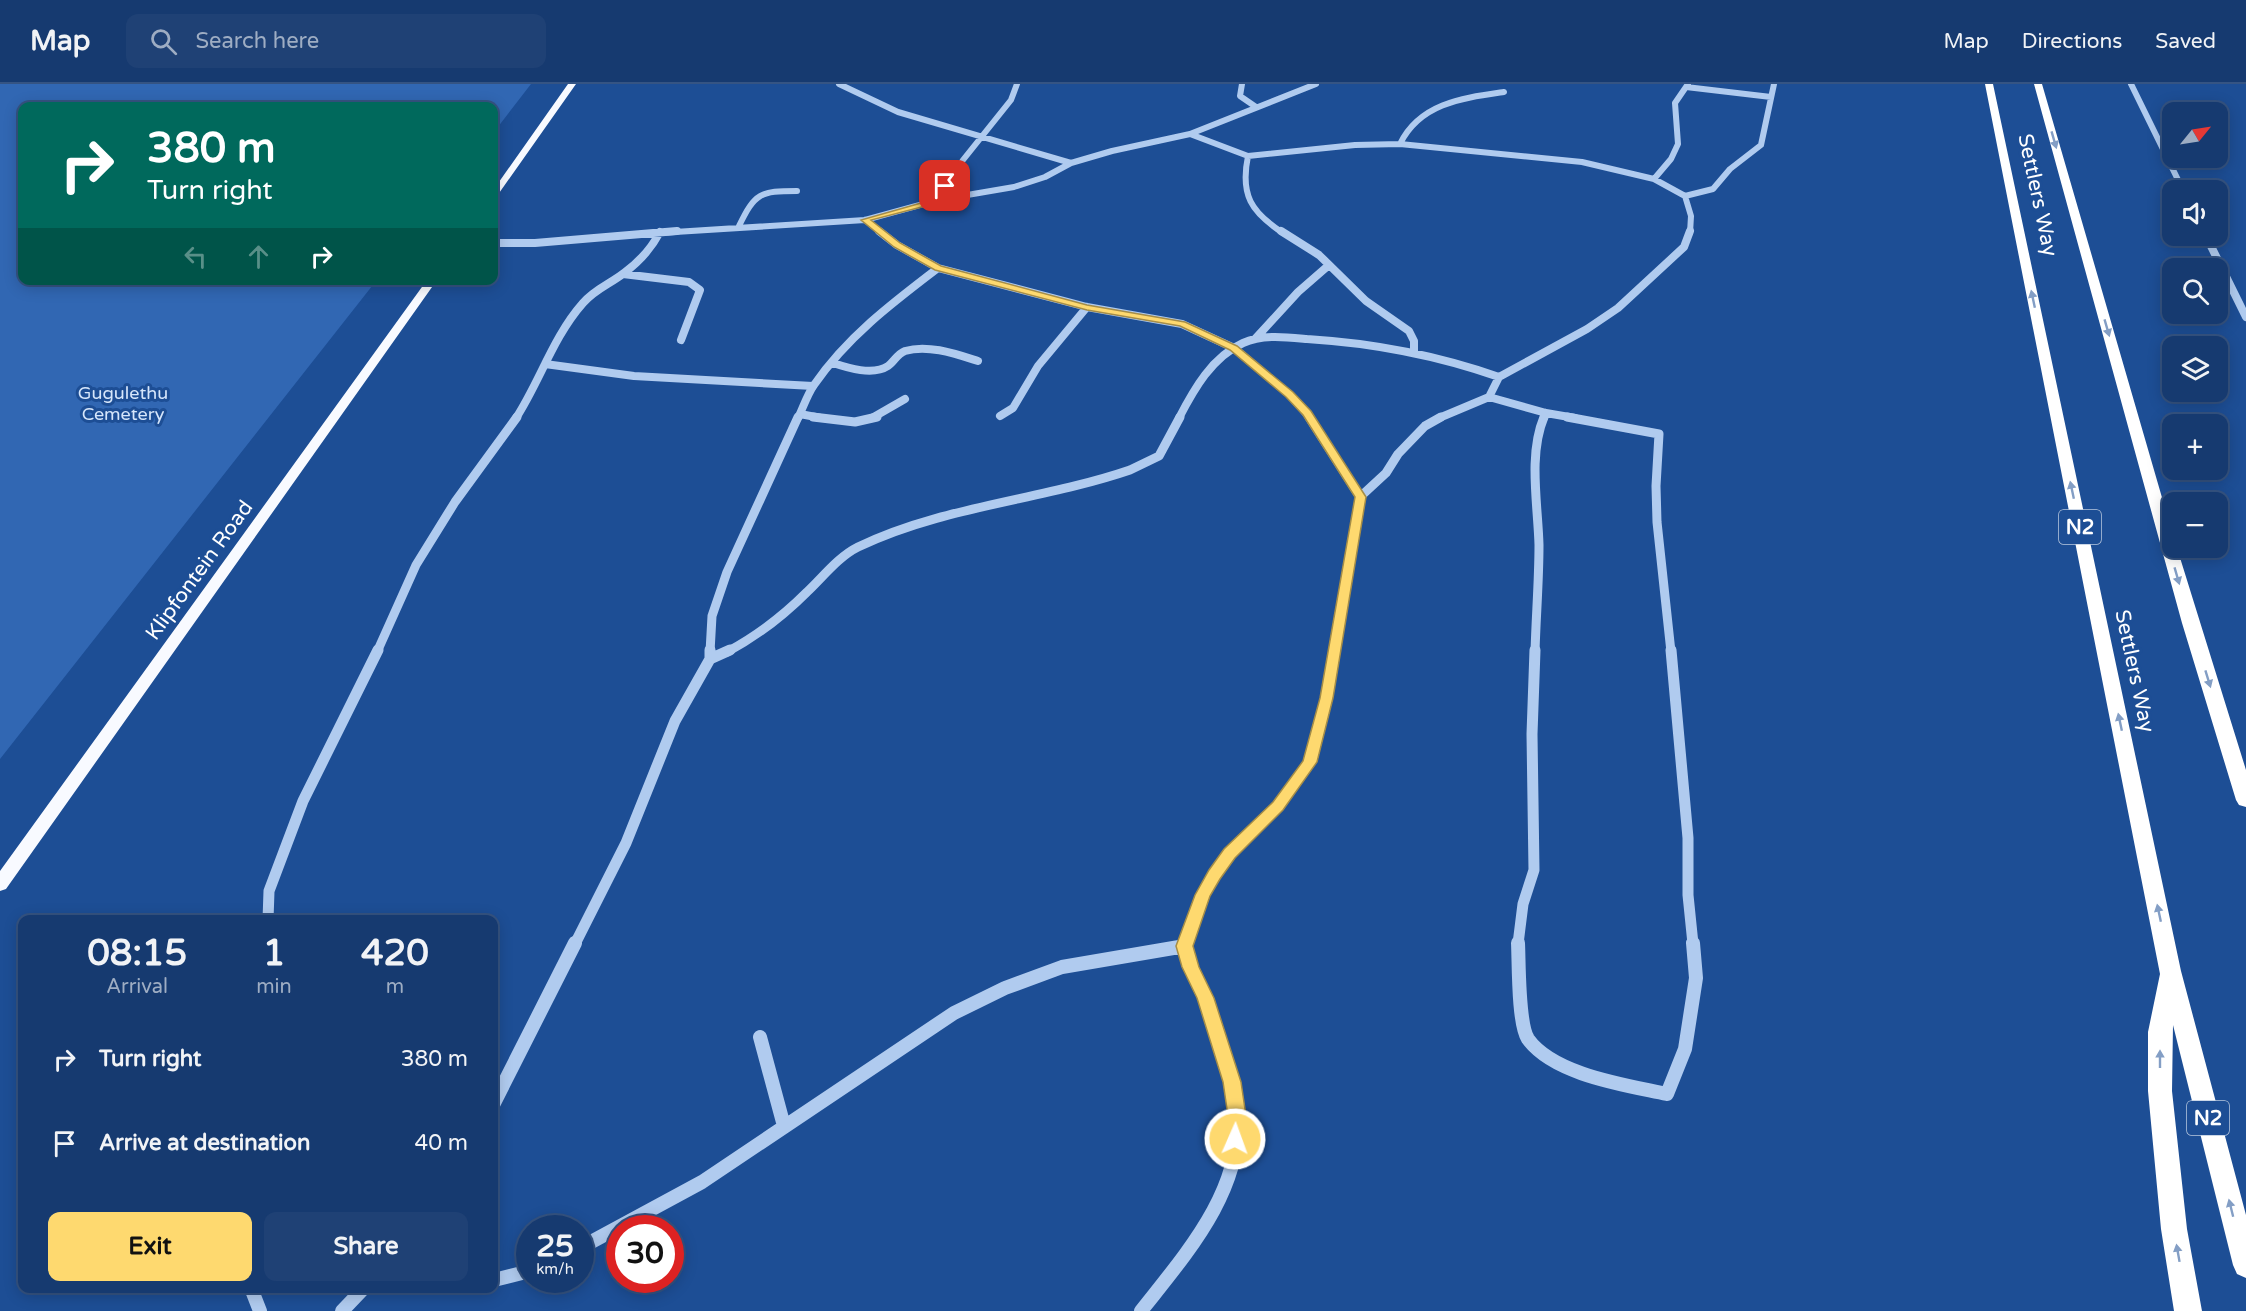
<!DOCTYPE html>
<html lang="en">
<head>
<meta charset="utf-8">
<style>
  body { margin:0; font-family:"Varela Round",sans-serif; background:#1f4175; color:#f1f3f6; height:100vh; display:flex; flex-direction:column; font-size:22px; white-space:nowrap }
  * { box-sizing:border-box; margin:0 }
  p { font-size:20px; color:#9eadc3 }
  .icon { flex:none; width:33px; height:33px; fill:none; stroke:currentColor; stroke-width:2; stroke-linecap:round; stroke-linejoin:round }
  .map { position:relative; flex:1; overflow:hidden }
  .details { position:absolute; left:18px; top:831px; width:480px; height:378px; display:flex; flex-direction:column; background:#163a70; border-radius:12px; box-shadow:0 3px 15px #0003,0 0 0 2px #355483 }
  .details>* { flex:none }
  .hud { position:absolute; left:18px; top:18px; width:480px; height:183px; border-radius:12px; box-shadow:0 3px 15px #0003,0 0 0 2px #355483; background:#00695c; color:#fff; overflow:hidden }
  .needle { width:39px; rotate:60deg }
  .tools { position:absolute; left:2162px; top:18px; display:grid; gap:12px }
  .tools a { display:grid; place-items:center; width:66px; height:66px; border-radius:12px; background:#163a70; box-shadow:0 3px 15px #0003,0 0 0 2px #355483; font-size:30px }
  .speed { position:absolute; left:516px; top:1131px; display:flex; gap:12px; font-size:30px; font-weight:700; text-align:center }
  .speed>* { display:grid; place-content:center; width:78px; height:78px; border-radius:50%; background:#163a70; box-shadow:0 3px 15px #0003,0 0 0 2px #355483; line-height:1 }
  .speed small { font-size:15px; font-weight:400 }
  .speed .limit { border:9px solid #d22; background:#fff; color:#111 }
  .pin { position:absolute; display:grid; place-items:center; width:51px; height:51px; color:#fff; margin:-26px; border-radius:12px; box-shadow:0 3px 9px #0006 }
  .me { position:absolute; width:66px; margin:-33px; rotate:2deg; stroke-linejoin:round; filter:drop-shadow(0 0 4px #0008) }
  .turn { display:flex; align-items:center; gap:21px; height:126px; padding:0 30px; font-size:27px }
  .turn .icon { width:78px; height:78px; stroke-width:2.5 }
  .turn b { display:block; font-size:42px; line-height:51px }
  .lanes { display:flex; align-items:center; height:57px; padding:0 30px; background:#0003; justify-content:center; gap:30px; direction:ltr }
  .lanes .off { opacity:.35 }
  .eta { display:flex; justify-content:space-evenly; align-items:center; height:102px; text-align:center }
  .eta b { font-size:36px; font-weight:800; line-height:42px }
  .button { display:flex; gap:12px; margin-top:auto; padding:12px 30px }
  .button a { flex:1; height:69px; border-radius:12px; background:#fed96f; color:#111; font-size:24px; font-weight:800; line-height:69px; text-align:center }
  .button a+a { background:#1f4175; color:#f1f3f6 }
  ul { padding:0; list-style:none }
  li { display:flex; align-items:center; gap:18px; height:84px; padding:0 30px }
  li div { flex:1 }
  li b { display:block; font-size:22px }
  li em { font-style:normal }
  header { display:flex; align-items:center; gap:36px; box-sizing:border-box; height:84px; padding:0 30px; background:#163a70; border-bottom:2px solid #355483 }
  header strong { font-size:28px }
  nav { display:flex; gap:33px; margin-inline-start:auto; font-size:21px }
  .search { width:420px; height:54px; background:#1f4175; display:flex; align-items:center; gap:15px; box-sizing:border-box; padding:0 21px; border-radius:12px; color:#9eadc3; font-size:22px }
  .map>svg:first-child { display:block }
  .green { fill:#3167b3 }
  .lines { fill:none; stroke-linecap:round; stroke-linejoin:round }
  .minor-far4 { stroke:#b0cbef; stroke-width:6 }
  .minor-far3 { stroke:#b0cbef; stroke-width:8 }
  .minor-far2 { stroke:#b0cbef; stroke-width:9 }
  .minor-far1 { stroke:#b0cbef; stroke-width:11 }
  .minor { stroke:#b0cbef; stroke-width:14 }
  .major { fill:#f8faff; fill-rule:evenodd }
  .highway { fill:#fff; fill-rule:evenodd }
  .oneway { fill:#839ec5 }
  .route { fill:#fed96f; stroke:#a58d48; stroke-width:1.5 }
  .labels { text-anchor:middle; stroke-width:6; stroke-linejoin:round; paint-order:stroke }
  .far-park-label { font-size:18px; fill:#d6e6fb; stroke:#1d4e95 }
  .shield { fill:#1d4e95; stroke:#bbcadf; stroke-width:1.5 }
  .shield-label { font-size:20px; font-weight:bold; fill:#fff }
  .street-label { font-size:21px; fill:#fff; stroke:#1d4e95 }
</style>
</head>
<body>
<header>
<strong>Map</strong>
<div class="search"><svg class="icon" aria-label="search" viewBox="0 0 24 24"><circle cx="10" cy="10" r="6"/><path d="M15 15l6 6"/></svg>Search here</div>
<nav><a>Map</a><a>Directions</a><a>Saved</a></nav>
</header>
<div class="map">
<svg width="2246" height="1227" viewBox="0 0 2246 1227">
  <rect width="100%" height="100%" fill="#1d4e95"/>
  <path class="green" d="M0,0H531L494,48V22H22V196L376,197L0,675Z"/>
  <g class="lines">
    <path class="minor-far4" d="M839,0L898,28L1071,79
      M1242,0L1240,12L1256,23
      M2131,0L2183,106
      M1686,3L1771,13
      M1190,50L1248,72L1355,61L1400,60L1582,78L1654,95L1685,112L1691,132L1690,149
      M1400,60C1420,19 1463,14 1504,8
      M1248,72C1240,111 1251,128 1283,149
      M1654,95L1671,75L1678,60L1675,19L1688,0
      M1685,112L1713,105L1730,85L1761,61L1774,0
      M938,116L1014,103L1045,93L1071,79L1112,67L1190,50L1316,0
      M865,136L881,149
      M739,142C755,109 760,107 797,107
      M659,149L865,136L938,116L963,76L1011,16L1017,0"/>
    <path class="minor-far3" d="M879,147L897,161L938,184L1087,223L1182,240L1234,264L1290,311L1310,334
      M1281,147L1319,171L1366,217L1409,247L1414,257V269
      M2206,152L2246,233
      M494,159H535L677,147
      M623,190L689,198L700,206L681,256
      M1255,255L1298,208L1329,181
      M833,279C848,284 873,292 888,282C894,278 897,270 905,267C928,260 956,270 978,277
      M545,280L634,292L813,302
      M1489,313L1546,329
      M1546,329L1575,334
      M800,330L821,334
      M1000,332L1013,324L1038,282L1087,223
      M516,334C540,297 553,253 583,219C595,205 610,200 624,189C639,178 651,165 660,148
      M798,334C803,324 807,311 814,301C847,253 892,219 938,184
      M872,334L905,315
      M1179,334C1194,305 1212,273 1243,259C1262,250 1286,253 1307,255C1373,259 1436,271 1499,293
      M1439,334L1489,313L1499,293L1587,245L1618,224L1684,163L1690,147
      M1544,334L1546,329"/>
    <path class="minor-far2" d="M813,333L855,338L877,333
      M1309,333L1360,413
      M1567,333L1659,350L1656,402L1657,438L1671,568
      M377,568L416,481L455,418L517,333
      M710,568L712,532L727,488L798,333
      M727,568C757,552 783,532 807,508C823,493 838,473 858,463C943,422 1042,416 1130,386L1159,372L1180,333
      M1334,568L1360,413L1386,389L1398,370L1425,342L1441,333
      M1535,568C1536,532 1539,497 1539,461C1538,421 1528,371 1544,333"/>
    <path class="minor-far1" d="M1671,566L1688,754V811L1693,860
      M710,575L730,566
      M268,836L269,807L303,717L378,566
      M575,860L626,759L675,637L710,575V566
      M1186,860L1203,811L1230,769L1278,722L1310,678L1326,613L1334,566
      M1518,860L1523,820L1534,786L1532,650L1535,566"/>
    <path class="minor" d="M1518,859C1519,879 1518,940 1528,955C1554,991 1626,1001 1667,1010L1685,965L1696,894L1693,859
      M760,953L784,1042
      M494,1019L575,859
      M580,1164L702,1098L954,929L1005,904L1062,883L1185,862
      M494,1196L530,1187
      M251,1204L260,1227
      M342,1227L364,1204
      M1141,1227C1185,1171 1244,1106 1237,1029C1233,994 1220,961 1210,927C1204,909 1183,877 1186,859"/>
    <path class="major" d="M568,0H576L497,112H494V105Z
      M427,196H437L6,805L0,807V787Z"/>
    <path class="highway" d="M1985,0H1993L2181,887L2246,1131V1194L2237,1190L2233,1181L2173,941L2172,1007L2187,1145L2202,1227H2174L2161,1145L2148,1007V948L2160,890Z
      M2034,0H2042L2172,448V464H2177L2246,686V723L2239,721L2236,716L2182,539Z"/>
  </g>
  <defs><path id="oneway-solid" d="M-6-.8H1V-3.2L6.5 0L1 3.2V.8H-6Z" transform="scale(1.5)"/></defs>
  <g class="oneway">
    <use href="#oneway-solid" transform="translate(2054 56) rotate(74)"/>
    <use href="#oneway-solid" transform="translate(2033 215) rotate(-102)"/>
    <use href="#oneway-solid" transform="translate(2107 244) rotate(74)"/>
    <use href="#oneway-solid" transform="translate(2072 406) rotate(-102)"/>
    <use href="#oneway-solid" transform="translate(2177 492) rotate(74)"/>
    <use href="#oneway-solid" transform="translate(2208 595) rotate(73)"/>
    <use href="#oneway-solid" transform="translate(2120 638) rotate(-102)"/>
    <use href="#oneway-solid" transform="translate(2159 829) rotate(-102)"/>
    <use href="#oneway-solid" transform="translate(2160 975) rotate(-90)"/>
    <use href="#oneway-solid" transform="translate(2231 1124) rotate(-104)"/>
    <use href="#oneway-solid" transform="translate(2178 1169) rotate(-100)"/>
  </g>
  <path class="route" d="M942,100L949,102L941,118L871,136L900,159L941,182L1087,221L1185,238L1237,262L1293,308L1311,327L1366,413L1333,614L1317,678L1283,726L1235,774L1220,795L1210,812L1193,862L1199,883L1214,914L1241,998L1246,1032L1242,1061L1235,1064L1228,1061L1226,1055L1228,1032L1223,998L1197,914L1182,883L1176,862L1195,811L1209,786L1224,765L1273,718L1303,677L1320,614L1355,413L1303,331L1286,313L1230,266L1180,242L1087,226L935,186L894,163L861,136L935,115Z"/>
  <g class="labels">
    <g class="far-park-label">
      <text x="123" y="315">Gugulethu<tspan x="123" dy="21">Cemetery</tspan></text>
    </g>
    <g class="shield">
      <rect x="2059" y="426" width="42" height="34" rx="4.5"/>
      <rect x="2187" y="1017" width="42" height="34" rx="4.5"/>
    </g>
    <g class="shield-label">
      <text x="2080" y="450">N2</text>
      <text x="2208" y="1041">N2</text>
    </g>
    <g class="street-label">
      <text transform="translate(2038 111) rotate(78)" y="7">Settlers Way</text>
      <text transform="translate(199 486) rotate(-54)" y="7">Klipfontein Road</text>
      <text transform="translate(2135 587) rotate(78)" y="7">Settlers Way</text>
    </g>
  </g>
</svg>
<div class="tools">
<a><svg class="needle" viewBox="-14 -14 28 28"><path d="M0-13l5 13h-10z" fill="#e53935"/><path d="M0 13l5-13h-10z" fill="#9eadc3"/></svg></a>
<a><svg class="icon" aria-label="sound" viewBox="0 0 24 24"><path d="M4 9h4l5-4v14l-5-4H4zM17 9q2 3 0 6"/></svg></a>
<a><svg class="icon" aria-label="search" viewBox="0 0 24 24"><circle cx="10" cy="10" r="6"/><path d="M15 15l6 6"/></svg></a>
<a><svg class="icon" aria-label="layers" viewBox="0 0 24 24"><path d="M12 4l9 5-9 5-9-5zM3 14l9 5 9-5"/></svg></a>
<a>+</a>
<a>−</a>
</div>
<div class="speed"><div>25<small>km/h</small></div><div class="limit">30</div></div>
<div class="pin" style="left:945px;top:102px;background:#d93025"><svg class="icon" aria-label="arrive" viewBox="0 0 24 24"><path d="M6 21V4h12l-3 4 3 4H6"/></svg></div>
<svg class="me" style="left:1235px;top:1055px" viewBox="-20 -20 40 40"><circle r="17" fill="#fed96f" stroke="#fff" stroke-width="3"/><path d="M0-11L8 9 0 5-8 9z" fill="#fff"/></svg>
<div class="hud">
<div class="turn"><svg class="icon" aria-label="right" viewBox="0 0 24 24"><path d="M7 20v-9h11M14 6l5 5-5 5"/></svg><div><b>380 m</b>Turn right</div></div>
<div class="lanes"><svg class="icon off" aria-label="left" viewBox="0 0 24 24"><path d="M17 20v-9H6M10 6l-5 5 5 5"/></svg><svg class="icon off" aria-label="ahead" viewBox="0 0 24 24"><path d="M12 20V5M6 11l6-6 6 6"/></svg><svg class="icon" aria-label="right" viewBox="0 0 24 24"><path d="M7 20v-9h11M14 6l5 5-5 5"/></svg></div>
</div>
<section class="details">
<div class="eta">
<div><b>08:15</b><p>Arrival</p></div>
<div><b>1</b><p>min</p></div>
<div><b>420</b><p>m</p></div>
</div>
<ul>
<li><svg class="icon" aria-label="right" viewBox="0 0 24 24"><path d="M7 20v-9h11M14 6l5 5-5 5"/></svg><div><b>Turn right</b></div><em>380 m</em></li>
<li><svg class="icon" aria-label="arrive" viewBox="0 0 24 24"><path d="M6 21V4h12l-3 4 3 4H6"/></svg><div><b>Arrive at destination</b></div><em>40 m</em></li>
</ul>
<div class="button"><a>Exit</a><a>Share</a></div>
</section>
</div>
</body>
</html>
